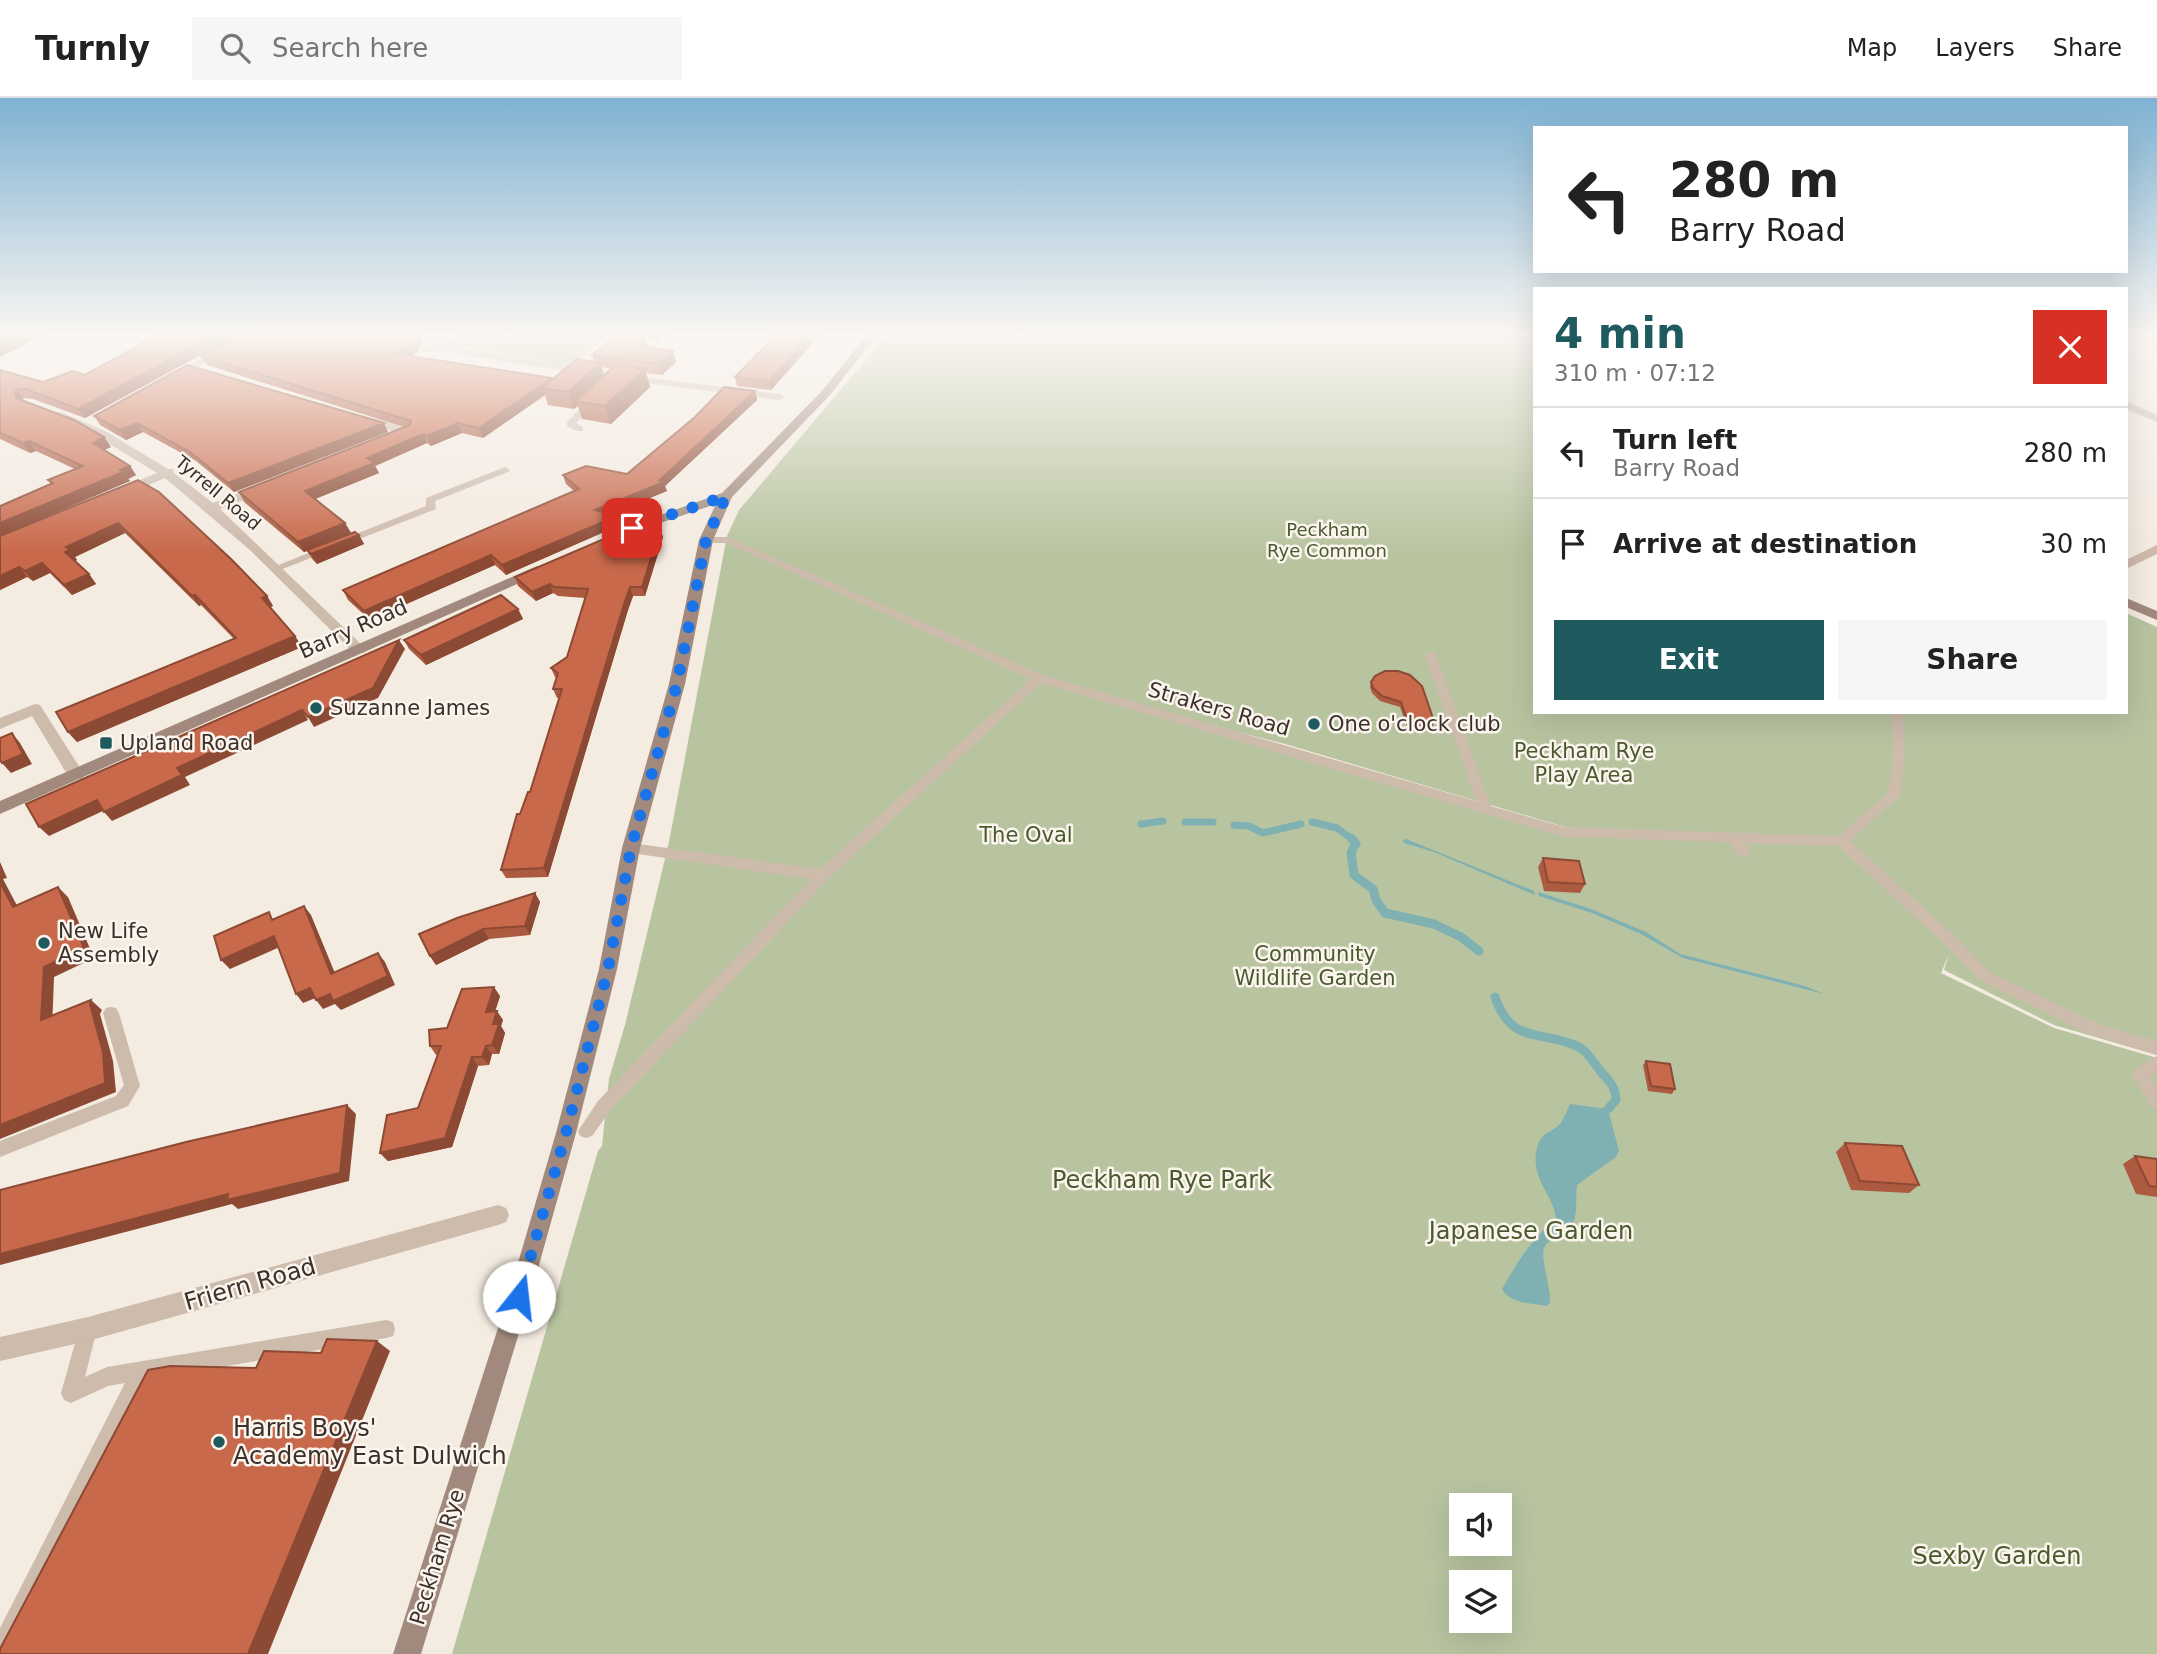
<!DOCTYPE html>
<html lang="en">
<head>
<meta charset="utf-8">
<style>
  body { margin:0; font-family:"DejaVu Sans",sans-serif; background:#f6f6f6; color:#222; height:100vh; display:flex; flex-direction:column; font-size:26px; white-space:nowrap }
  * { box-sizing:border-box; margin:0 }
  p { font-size:23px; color:#767676 }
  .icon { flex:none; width:38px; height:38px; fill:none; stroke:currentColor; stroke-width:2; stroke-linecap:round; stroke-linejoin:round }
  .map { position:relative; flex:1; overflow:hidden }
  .panel { position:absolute; left:1533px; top:189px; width:595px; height:427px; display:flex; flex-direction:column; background:#fff; border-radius:0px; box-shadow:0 7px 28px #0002 }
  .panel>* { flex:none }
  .top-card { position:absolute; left:1533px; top:28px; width:595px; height:147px; border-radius:0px; box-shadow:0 7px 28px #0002; background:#fff; color:#222; overflow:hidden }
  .controls { position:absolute; left:1449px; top:1395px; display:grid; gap:14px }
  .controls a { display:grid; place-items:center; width:63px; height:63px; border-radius:0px; background:#fff; box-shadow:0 7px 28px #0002; font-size:35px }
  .pin { position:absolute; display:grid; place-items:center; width:60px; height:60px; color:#fff; margin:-30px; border-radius:14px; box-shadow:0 4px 10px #0006 }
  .me { position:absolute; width:77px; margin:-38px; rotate:16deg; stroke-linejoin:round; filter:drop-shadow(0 0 5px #0008) }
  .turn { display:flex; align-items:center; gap:24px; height:147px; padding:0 21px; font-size:32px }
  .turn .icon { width:91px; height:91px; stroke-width:2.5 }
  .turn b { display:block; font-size:49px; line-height:60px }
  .round { display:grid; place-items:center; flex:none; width:74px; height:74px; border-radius:0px; background:#f6f6f6 }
  .overview { display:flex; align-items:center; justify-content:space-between; height:119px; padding:0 21px }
  h1 { font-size:42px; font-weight:800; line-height:52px; color:#1f5a5e }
  .action { display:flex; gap:14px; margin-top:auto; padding:14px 21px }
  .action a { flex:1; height:80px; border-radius:0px; background:#1f5a5e; color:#fff; font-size:28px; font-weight:800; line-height:80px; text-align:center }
  .action a+a { background:#f6f6f6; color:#222 }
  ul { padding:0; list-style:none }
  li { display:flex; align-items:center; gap:21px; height:91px; padding:0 21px; border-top:2px solid #e0e0e0 }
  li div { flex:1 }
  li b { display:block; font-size:26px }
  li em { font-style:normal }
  header { display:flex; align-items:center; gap:42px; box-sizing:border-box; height:98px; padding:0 35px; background:#fff; border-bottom:2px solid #e0e0e0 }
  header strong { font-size:33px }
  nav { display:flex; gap:38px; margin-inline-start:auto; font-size:24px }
  .search { width:490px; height:63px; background:#f6f6f6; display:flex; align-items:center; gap:18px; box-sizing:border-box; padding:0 24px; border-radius:0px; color:#767676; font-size:26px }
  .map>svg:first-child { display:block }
  .green { fill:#b8c4a0; fill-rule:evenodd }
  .water { fill:#7fb0b2 }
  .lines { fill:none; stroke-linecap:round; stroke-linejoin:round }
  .stream-far1 { stroke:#7fb0b2; stroke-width:7 }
  .stream { stroke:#7fb0b2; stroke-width:9 }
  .lane { fill:#cdbbac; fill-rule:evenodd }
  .street { fill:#cdbbac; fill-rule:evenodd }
  .secondary { fill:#a18a7d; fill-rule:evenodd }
  .wall { fill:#ac5a40; fill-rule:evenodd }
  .shaded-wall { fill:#8c4a34 }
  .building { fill:#c8694b; stroke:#8c4a34; stroke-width:2 }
  .route { stroke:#1a73e8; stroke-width:12; stroke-dasharray:0 21.6 }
  .poi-dot { fill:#1f5a5e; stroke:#fbf5ee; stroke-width:2.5 }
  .labels { text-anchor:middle; stroke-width:5; stroke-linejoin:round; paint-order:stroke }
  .far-street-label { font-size:18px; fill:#3b302b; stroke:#fbf5ee }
  .far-park-label { font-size:18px; fill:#4a5a2e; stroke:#fbf5ee }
  .street-label { font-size:21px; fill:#3b302b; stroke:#fbf5ee }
  .poi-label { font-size:21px; fill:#3b302b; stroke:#fbf5ee; text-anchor:start }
  .park-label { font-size:21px; fill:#4a5a2e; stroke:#fbf5ee }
  .near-park-label { font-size:24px; fill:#4a5a2e; stroke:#fbf5ee }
  .near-street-label { font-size:24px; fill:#3b302b; stroke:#fbf5ee }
  .near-poi-label { font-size:24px; fill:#3b302b; stroke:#fbf5ee; text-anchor:start }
</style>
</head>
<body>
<header>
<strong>Turnly</strong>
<div class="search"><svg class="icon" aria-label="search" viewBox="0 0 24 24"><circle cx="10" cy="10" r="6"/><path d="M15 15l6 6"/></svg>Search here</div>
<nav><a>Map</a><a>Layers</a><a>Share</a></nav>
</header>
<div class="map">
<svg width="2157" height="1556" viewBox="0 0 2157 1556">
  <rect width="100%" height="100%" fill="#f4ebe1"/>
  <path class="green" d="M473,237H600L562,267L461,248Z
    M887,237H1535V614H2126V515L2157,529V957L2054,927L1944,872L1949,856L1941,875L2054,930L2157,960V1556H452L598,1053L602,1048L609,981L625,927L669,744L727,438L739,412ZM1024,579L1285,646L1565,729L1597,731L1565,738ZM1461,1407H1500V1446H1461ZM1461,1484H1500V1522H1461Z"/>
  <path class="water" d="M1406,741L1534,793L1535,797L1434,754L1404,745L1403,742Z
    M1538,794L1591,811L1646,834L1680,856L1805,888L1824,896L1683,860L1641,836L1592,815L1539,798Z
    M1570,1006L1608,1011L1619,1053L1616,1059L1577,1087C1575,1100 1579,1121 1570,1130C1563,1138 1550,1138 1544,1150C1540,1160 1551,1190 1550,1204L1547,1208C1531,1205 1510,1206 1502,1191C1517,1166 1531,1139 1556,1123C1557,1099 1525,1078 1539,1044C1543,1034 1554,1033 1560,1026C1564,1021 1567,1012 1570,1006Z"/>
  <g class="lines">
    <path class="stream-far1" d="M1185,724H1213
      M1312,724L1337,730L1353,742
      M1141,726L1163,723
      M1234,727L1249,728L1263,735L1301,726"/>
    <path class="stream" d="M1351,740L1356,746
      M1353,751L1351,755L1354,777L1373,791L1376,802L1385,815L1434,826L1461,839L1479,853
      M1495,899C1512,948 1541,931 1579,949C1587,953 1595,966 1601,974C1609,982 1616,990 1616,1002L1608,1011"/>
    <path class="lane" d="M591,299L599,301L576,325L583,329V333H577L567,328V324Z
      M505,369L510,372L508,374L435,403L436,411L280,472L276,473L271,470L426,408V400Z
      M728,439L1043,577L1476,703L1425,557L1431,553L1435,554L1491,708L1564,729L1838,738L1888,695L1893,657L1891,614H1903L1905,657L1901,697L1850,743L1959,842L1989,874L2101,927L2157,943V957L2091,937L1979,882L1949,850L1838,748L1745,745L1752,755L1745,760L1740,759L1729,744L1564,739L1041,585L828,781L610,1013L592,1038L586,1040L580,1038L578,1033L598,1003L811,781L631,755L624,750L626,746L631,745L820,771L1031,581L726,445H706L701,442L706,439Z
      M111,909L116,910L119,915L140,988L128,1008L0,1059V1043L116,998L124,987L103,915L106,910Z
      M2157,958V974L2150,979L2157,990V1011L2151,1009L2132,977L2134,972Z
      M88,1222L95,1224L97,1231L85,1279L107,1269L386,1222L393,1224L395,1231L393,1238L386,1240L148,1282L10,1556H0V1530L125,1285L108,1288L71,1305L64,1302L61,1295L79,1231L81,1224Z"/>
    <path class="street" d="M242,237H254L177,282L167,280Z
      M461,237H472L461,248L467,251L561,266L599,237H610L572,268L592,272V276L588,277L464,257L452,252L424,254L419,251C433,242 445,251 461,237Z
      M2129,237H2142L2157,243V250Z
      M626,277L779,296L785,299L779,302L622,282V278Z
      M2126,303L2157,317V324L2126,311Z
      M53,314H61L107,334L168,371H173L174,375L213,405L259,387H267V393L220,411L364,549L366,552L364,555H354L250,452L165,380L126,397H118V391L157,375L98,339L53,318Z
      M362,317L411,331L413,334L407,338L358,322V318Z
      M2157,447V456L2126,471V462Z
      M35,606L40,607L82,673L84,677L82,681H70L32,618L0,631V620Z
      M498,1107L506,1110L509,1117L506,1124L498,1127L88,1243L0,1263V1239L88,1219Z"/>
    <path class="secondary" d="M867,237H877L830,297L732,399L713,442L685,586L640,750L617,871L576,1035L530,1199L421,1556H393L508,1199L556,1035L599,871L622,750L669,586L699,442L716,406L625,437H615L613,434L722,395L822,293Z
      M537,468L542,469V475L0,716V703Z
      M2126,500L2157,513V522L2126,509Z"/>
  </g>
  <path class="wall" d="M158,237H237L85,320L33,301L24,300L22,302L74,322L104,339L111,349L104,352L130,368L136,377L128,381L130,383L28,426L138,382L159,394L232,462L267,498L273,508L270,509L295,538L302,549L77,644L68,634L56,614L234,541L201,507L199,508L125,435L75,459L77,462L75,463L89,476L96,486L72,497L50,475L33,483L27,479L0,492V408L51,386L48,382L75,371L36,353L30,355L0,341V272L43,284L73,273L85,277Z
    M629,237H665L657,243L646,241L648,249L673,253L676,264L662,277L646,275L650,289L611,326L582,321L578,308L574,311L548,307L545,297L483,340L462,335L431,348L427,345L375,368L379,375L315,401L345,425L351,435L359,437L364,446L317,466L313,462L307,453L304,454L244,404L239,394L404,329L207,267L201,258L423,246L417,250L418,254L411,258L552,280V282L594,264L592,257ZM602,269L612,271L604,278Z
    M776,237H820L771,292L737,288L735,279Z
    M755,293L757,302L665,388L667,393L610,416L620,427L506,477L495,467L370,522L348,502L343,492L574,393L566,386L563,377L627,376Z
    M94,318L388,334L234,394L196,363L143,334L126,342L100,327Z
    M660,431L663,439L645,498H633L628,512L548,779L506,780L501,772L520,716L530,694L559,600H557L553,591L557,580L555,579L551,570L567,559L585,500L558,498L553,495L536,503L518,488L515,479Z
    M518,511L523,521L426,567L409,551L404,542Z
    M1371,584L1434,623L1433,628L1407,629L1400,609L1380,603L1372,595L1370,589Z
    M1543,760L1585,786L1580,795L1544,793L1538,769Z
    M535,795L540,804L530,837L489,841L436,867L430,858Z
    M500,898L495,913L503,922L501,928L505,935L499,956H492L489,967L478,968L452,1049L388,1063L380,1055L418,1010L438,957H436L430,948L447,930Z
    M1646,963L1675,991L1672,996L1648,993L1643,967Z
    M1845,1045L1919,1087L1909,1095L1851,1092L1836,1054Z
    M2135,1058L2157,1061V1099L2136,1096L2123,1066Z"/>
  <path class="shaded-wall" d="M19,237H43L0,259V246Z
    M216,237H237L85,320L78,311Z
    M420,237L423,246L417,250L418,254L401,265L397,256L413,241Z
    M655,237H665L657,243Z
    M810,237H820L771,292L769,283Z
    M645,240L648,251L637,247Z
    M673,253L676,264L662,277L659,266Z
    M600,265L606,283L576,303L578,308L574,311L568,294Z
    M645,271L650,289L611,326L605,308Z
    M552,280L555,290H542L545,297L483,340L479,330Z
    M17,291L24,300L21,303L16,300L15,294Z
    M755,293L757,302L665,388L667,393L598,421L595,412L659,383Z
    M137,325L143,334L126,342L120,332Z
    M384,325L388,334L234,394L228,385Z
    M458,325L462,335L431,348L427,338Z
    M423,336L427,345L375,368L379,375L310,403L305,393L367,360Z
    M104,339L111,349L99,354L93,345Z
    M29,343L36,353L30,355L23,345Z
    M130,368L136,377L128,381L130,383L0,438V425Z
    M617,418L620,427L506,477L502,467Z
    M118,425L125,435L75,459L77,462L73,464L65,454L66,449Z
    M345,425L351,435L304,454L298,444Z
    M660,431L663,439L645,498L642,489Z
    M359,437L364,446L317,466L311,456Z
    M491,457L495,467L370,522L364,513Z
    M42,465L50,475L33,483L25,473Z
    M19,469L27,479L0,492V478Z
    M89,476L96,486L72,497L64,487Z
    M550,486L553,495L536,503L532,494Z
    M630,489L633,498L628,512L548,779L544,770L625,503Z
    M195,497L201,507L199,508L192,498Z
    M267,498L273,508L268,510L262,500Z
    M518,511L523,521L426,567L421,557Z
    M295,538L302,549L77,644L68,634Z
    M399,542L405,551L378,600L314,629L308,619Z
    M302,612L308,622L185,679L190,687L112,723L104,714L177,670Z
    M12,635L20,645L32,666L11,675L2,665Z
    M97,702L105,712L49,738L39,729Z
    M0,764L7,780L3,781L23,819L13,809L0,784Z
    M58,789L68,799L94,860L54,879L52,932L41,922L44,869Z
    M535,795L540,804L530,837L525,828Z
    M304,808L311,817L339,885L331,876Z
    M483,831L489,841L436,867L430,858Z
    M274,838L282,848L230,871L221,862Z
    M378,855L385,864L395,887L341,912L335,906L323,911L316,902Z
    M494,889L500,898L492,923L486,914Z
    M310,890L318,899L303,905L296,896Z
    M91,902L102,912L100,916L113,963L116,994L0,1041V1027L90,906Z
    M497,913L503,922L501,928L505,935L499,956L492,947L493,926Z
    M486,948L492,956L489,967L482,959Z
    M472,959L478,968L452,1049L388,1063L380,1055Z
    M347,1007L356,1016L349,1083L238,1111L232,1106L0,1167V1156Z
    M377,1243L390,1253L268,1556H248Z"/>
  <path class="building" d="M0,237H19L0,246Z
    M158,237H216L78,311L26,291H17L15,294L16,300L74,322L104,339L93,345L130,368L120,372L123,374L0,425V408L53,385L48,382L83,368L29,343L23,345L0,335V272L43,284L73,273L85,277Z
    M239,237H420L413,241L415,245L397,256L552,280L479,330L458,325L427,338L423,336L367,360L374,365L305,393L345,425L298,444L239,394L410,327L411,323L201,258Z
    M617,237L645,240L637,247L673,253L659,266L592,257Z
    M776,237H810L769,283L735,279Z
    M577,261L600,265L568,294L542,290Z
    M187,267L384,325L228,385L190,354L137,325L120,332L94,318Z
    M615,267L645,271L605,308L576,303Z
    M724,289L755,293L659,383L664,384L595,412L617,418L502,467L491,457L364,513L343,492L579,391L563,377L586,368L627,376L695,319Z
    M138,382L159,394L232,462L267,498L262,500L295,538L68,634L56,614L236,540L195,497L192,498L118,425L66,449L70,452L65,454L89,476L64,487L42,465L25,473L19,469L0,478V438Z
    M641,425L660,431L642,489H630L625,503L544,770L501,772L517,716H520L528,694H530L562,591H553L558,575L551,570L567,559L588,491L554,489L550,486L532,494L515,479Z
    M355,434L359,437L311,456L307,452Z
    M501,497L518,511L421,557L404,542Z
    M399,542L373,590L308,619L302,612L177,670L182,677L104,714L97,702L39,729L26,706Z
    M1385,573H1398L1410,577L1422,588L1434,623L1408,624L1401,604L1382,598L1373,590L1371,584L1375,578Z
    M12,635L23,656L2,665L0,662V640Z
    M1543,760L1579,763L1585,786L1548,784Z
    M0,784L13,809L58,789L84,850L44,869L41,922L91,902L90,906L103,954L105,985L0,1027Z
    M535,795L525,828L483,831L430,858L419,836L457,820Z
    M304,808L331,876L378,855L388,878L333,903L330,896L316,902L310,890L296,896L274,838L221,862L214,838L269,814L272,822Z
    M494,889L486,914L497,913L493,926H499L492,947L486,948L482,959H472L445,1040L380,1055L387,1017L418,1010L441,948H430L429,932L447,930L462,891Z
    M1646,963L1670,966L1675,991L1651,988Z
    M347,1007L340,1075L227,1102L228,1096L0,1156V1092L186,1044Z
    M1845,1045L1902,1048L1919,1087L1860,1083Z
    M2135,1058L2157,1061V1089L2149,1088Z
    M327,1241L377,1243L248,1556H0V1551L148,1272L170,1268L256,1270L264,1253L321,1255Z"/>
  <linearGradient id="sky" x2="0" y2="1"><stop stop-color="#7eb2d2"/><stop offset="0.52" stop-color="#faf6f2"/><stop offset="1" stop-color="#faf6f2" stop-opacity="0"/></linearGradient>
  <rect width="2157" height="454" fill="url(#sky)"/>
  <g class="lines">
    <path class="route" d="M519,1199L566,1035L608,871L631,750L677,586L706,442L726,398L632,430"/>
  </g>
  <g class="poi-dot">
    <circle cx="316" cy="610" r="7"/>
    <circle cx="1314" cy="626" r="7"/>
    <rect x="99" y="638" width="14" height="14" rx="3.5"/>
    <circle cx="44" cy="845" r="7"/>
    <circle cx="219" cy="1344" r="7"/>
  </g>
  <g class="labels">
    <g class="far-street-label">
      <text transform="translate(218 395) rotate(40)" y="6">Tyrrell Road</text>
    </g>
    <g class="far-park-label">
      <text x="1327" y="438">Peckham<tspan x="1327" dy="21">Rye Common</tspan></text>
    </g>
    <g class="street-label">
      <text transform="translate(353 531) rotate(-24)" y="7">Barry Road</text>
      <text transform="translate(1219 611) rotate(16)" y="7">Strakers Road</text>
      <text transform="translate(437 1459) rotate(-73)" y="7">Peckham Rye</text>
    </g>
    <g class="poi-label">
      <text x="330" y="617">Suzanne James</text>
      <text x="1328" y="633">One o'clock club</text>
      <text x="120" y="652">Upland Road</text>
      <text x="58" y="840">New Life<tspan x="58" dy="24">Assembly</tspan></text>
    </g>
    <g class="park-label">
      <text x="1584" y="660">Peckham Rye<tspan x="1584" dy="24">Play Area</tspan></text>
      <text x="1026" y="744">The Oval</text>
      <text x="1315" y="863">Community<tspan x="1315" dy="24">Wildlife Garden</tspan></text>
    </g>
    <g class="near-park-label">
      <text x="1162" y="1090">Peckham Rye Park</text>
      <text x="1531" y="1141">Japanese Garden</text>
      <text x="1997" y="1466">Sexby Garden</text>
    </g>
    <g class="near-street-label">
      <text transform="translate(250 1186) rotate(-16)" y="8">Friern Road</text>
    </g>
    <g class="near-poi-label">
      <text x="233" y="1338">Harris Boys'<tspan x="233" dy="28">Academy East Dulwich</tspan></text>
    </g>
  </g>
</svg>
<div class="controls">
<a><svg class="icon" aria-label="sound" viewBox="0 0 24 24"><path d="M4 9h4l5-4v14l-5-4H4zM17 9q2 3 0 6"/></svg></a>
<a><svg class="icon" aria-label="layers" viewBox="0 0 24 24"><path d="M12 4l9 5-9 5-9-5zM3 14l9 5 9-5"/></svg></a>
</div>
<div class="pin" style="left:632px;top:430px;background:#d93025"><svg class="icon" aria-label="arrive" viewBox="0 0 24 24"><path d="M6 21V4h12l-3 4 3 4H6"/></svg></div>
<svg class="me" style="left:519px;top:1199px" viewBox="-20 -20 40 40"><circle r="19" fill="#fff"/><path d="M0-13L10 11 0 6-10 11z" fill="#1a73e8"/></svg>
<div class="top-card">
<div class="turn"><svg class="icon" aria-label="left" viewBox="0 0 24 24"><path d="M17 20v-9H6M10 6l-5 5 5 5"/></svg><div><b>280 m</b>Barry Road</div></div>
</div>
<section class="panel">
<div class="overview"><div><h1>4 min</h1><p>310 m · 07:12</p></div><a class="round" style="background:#d93025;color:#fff"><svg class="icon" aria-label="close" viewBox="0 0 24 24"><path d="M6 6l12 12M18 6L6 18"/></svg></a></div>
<ul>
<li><svg class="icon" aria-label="left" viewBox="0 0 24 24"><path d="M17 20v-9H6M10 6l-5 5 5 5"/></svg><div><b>Turn left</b><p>Barry Road</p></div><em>280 m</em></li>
<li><svg class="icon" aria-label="arrive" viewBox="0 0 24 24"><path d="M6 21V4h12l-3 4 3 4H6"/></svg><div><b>Arrive at destination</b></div><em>30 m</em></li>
</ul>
<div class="action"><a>Exit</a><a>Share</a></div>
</section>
</div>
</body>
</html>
